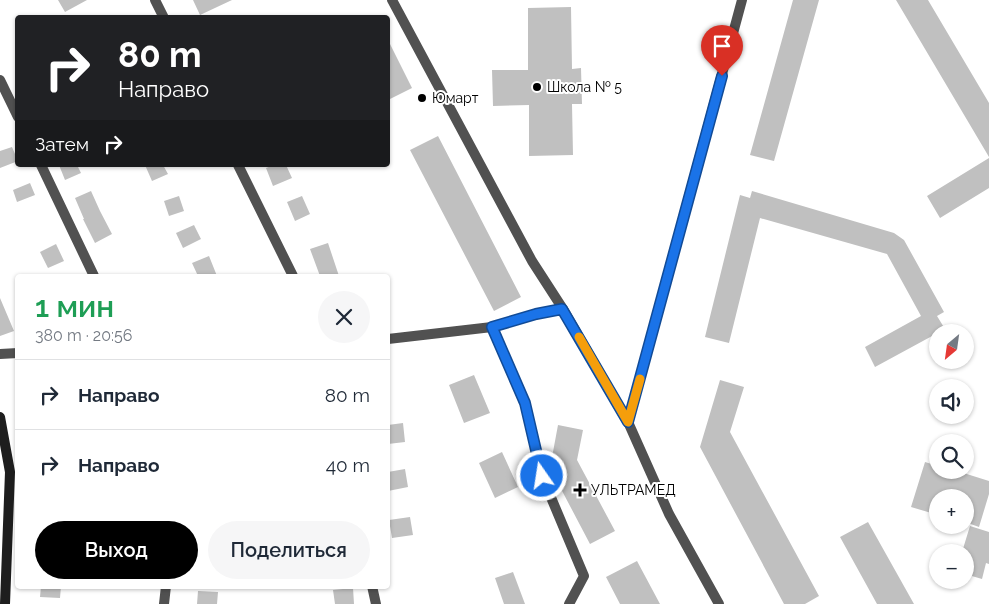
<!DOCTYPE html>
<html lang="ru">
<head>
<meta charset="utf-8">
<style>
  body { margin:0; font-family:Raleway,sans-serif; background:#f6f6f7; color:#1f2937; height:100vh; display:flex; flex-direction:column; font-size:19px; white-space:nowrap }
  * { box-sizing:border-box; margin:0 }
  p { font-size:16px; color:#747a83 }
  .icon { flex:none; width:28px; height:28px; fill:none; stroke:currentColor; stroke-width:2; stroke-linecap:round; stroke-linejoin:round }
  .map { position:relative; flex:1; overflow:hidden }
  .sheet { position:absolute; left:15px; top:274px; width:375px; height:315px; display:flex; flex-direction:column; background:#fff; border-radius:5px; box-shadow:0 1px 4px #0004 }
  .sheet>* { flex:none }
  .banner { position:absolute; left:15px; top:15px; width:375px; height:152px; border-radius:5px; box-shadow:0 1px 4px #0004; background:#202124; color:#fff; overflow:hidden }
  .needle { width:32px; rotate:209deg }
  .fabs { position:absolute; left:929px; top:324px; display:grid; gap:10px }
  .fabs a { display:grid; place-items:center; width:45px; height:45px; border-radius:50%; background:#fff; box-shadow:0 1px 4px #0004; font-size:25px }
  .pin { position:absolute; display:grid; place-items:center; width:42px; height:42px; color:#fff; margin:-51px -21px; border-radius:50% 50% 50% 0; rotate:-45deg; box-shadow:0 0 5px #0007 }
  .pin .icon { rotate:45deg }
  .me { position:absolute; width:55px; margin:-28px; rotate:347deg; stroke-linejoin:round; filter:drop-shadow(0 0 4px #0008) }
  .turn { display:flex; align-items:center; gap:18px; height:105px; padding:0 20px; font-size:22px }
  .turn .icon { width:65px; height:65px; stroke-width:2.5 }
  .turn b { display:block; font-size:35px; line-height:42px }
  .then { display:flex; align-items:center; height:48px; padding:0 20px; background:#0003; gap:10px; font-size:19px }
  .round { display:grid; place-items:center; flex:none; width:52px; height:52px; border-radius:26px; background:#f6f6f7 }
  .overview { display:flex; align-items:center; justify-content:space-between; height:85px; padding:0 20px }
  h1 { font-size:30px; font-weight:600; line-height:38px; color:#1e9e55 }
  .action { display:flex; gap:10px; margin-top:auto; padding:10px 20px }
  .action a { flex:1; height:58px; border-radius:30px; background:#000; color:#fff; font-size:20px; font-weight:600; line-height:58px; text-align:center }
  .action a+a { background:#f6f6f7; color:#1f2937 }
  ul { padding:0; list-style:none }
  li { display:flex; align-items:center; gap:15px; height:70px; padding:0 20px; border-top:1px solid #e0e1e3 }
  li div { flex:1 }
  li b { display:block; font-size:19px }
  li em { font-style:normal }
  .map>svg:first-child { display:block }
  .building { fill:#c0c0c0 }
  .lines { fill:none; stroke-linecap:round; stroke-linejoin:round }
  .street { stroke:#515151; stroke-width:10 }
  .secondary { stroke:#1e1e1e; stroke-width:10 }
  .route-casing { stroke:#114b97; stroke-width:12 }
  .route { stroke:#1a73e8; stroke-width:9 }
  .slow { stroke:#f59e0b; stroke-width:9 }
  .poi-dot { fill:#000; stroke:#fff; stroke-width:2 }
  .labels { text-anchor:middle; stroke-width:4; stroke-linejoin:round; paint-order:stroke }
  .poi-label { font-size:14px; fill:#000; stroke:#fff; text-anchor:start }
</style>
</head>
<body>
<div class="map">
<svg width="989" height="604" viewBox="0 0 989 604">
  <rect width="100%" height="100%" fill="#fff"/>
  <path class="building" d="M58,0H87L65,12Z
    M193,0H232L200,15Z
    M793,0H819L774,161L750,155Z
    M896,0H928L989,103V157Z
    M571,7L572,69L581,68L582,104H572L573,155L529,156V105L493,106L492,70H528V8Z
    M388,40L412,88L388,100Z
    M438,136L521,297L494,311L410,150Z
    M12,147L18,161L0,168V151Z
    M989,158V188L940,218L927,196Z
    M59,165H77L81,173L65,180Z
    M145,165H163L168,174L152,181Z
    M274,165H286L292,178L273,186L266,168Z
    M30,183L35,195L17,202L13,190Z
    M91,191L100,211L112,234L95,243L83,219H84L75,198Z
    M752,191L894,233L904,240L944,312L937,316L945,329L875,367L865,347L921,316L887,254L760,218L729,343L705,337L740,195L750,198Z
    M179,196L184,211L169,216L164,201Z
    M302,196L310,214L295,221L287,202Z
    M194,225L201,239L183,248L176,233Z
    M328,243L339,276H320L310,249Z
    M56,244L64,261L48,268L40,252Z
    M209,256L217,276H198L192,263Z
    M0,298L14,331L0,336Z
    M474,375L490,413L464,423L449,385Z
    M720,380L744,387L730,432L819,596L805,604H784L700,447Z
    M403,423L405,442L388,444V425Z
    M558,425L583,430L577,460L615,531L590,544L550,468Z
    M502,452L518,487L495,498L479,463Z
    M925,462L938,466V470H954L989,481V494L979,527L965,522V498H938V515L911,507Z
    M405,469L408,487L388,491V472Z
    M410,517L413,535L392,538L389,520Z
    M868,522L914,604H877L840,537Z
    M970,526L989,532V564L986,563L982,579L965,574V552H962Z
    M637,561L660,604H620L606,577Z
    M513,572L525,604H504L495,578Z
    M41,586H61L60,598L40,597Z
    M353,588L354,604H335L333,590Z
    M198,591L218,592L217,604H197Z"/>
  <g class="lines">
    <path class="street" d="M155,0L164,18
      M392,0L532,261L563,309
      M0,80L18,117
      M41,165L94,276
      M238,165L293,276
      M492,327L525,403L542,476L584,576L569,604
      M388,339L492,327L535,314L563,309L628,422
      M0,354L18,353
      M372,586L376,604
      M164,604L166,586
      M719,604L669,514L628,422L742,0"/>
    <path class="secondary" d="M0,417L10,472L5,604"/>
  </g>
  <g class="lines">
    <g class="route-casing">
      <path id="route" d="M542,476L525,403L492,327L536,314L562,309L628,422L722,76"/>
    </g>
    <use href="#route" class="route"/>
    <path class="slow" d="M579,337L628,422L640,379"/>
  </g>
  <g class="poi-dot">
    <circle cx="537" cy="87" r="5"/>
    <circle cx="422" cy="98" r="5"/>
    <path d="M577.5 482.5h5v5h5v5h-5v5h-5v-5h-5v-5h5z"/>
  </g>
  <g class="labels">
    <g class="poi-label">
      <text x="547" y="92">Школа № 5</text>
      <text x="432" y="103">Юмарт</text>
      <text x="591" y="495">УЛЬТРАМЕД</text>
    </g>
  </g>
</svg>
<div class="fabs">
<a><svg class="needle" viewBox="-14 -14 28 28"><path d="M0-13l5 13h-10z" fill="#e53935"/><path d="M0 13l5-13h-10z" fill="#747a83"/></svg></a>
<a><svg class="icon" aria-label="sound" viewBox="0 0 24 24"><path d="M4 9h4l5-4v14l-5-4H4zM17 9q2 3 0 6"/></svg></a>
<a><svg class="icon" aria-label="search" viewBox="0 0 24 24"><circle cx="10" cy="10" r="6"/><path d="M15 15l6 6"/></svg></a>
<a>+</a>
<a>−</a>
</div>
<div class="pin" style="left:722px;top:76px;background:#d93025"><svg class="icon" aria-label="arrive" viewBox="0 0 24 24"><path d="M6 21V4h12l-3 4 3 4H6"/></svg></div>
<svg class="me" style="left:542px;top:476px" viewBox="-20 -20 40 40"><circle r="17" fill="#1a73e8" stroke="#fff" stroke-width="3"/><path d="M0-11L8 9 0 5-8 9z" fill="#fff"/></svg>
<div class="banner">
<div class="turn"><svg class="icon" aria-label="right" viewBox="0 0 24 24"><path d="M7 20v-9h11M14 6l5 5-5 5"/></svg><div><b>80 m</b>Направо</div></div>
<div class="then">Затем<svg class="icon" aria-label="right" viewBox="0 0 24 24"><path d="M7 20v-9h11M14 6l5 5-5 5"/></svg></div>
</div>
<section class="sheet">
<div class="overview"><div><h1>1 мин</h1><p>380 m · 20:56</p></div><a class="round"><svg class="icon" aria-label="close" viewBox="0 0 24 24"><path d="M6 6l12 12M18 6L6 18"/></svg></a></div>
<ul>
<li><svg class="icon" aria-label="right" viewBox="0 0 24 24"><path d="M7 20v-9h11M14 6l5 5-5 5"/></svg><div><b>Направо</b></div><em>80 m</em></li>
<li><svg class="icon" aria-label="right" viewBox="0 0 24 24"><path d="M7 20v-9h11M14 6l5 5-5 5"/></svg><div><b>Направо</b></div><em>40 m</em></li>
</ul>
<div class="action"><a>Выход</a><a>Поделиться</a></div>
</section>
</div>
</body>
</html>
